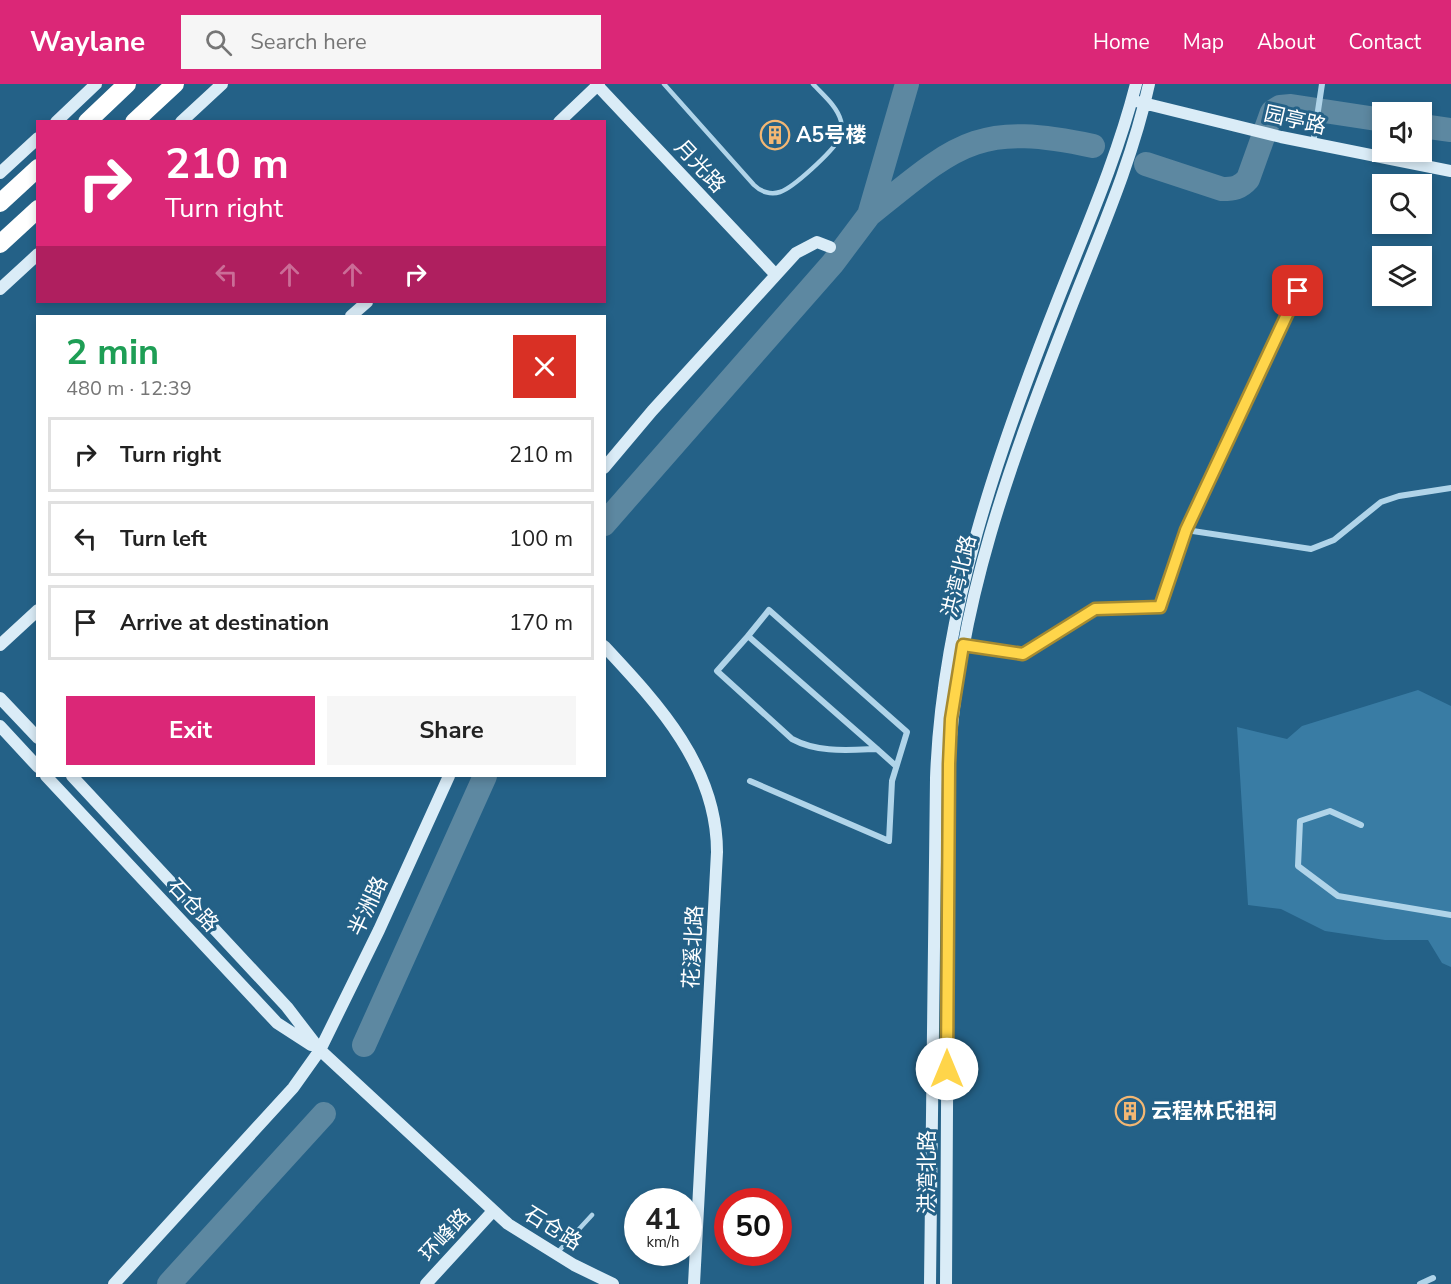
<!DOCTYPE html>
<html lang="en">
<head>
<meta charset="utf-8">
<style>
  body { margin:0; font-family:"Nunito Sans","Noto Sans SC",sans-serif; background:#f6f6f6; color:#222; height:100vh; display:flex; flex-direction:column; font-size:22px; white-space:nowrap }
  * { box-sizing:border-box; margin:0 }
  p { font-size:20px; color:#767676 }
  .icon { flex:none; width:33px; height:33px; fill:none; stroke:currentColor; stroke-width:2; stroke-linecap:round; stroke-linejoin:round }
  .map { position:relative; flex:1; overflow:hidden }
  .drawer { position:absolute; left:36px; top:231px; width:570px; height:462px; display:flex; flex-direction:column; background:#fff; border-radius:0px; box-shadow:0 3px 9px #0003 }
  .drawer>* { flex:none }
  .top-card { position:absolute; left:36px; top:36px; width:570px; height:183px; border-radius:0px; box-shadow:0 3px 9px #0003; background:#db2777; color:#fff; overflow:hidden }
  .fabs { position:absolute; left:1372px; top:18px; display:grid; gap:12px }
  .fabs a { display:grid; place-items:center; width:60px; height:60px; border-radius:0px; background:#fff; box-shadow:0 3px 9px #0003; font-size:30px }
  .speed { position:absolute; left:624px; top:1104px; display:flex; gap:12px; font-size:30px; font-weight:700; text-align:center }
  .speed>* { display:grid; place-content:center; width:78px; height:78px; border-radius:50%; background:#fff; box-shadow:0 3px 9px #0003; line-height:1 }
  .speed small { font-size:15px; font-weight:400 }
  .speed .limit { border:9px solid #d22; background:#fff; color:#111 }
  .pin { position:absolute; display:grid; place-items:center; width:51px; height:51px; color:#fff; margin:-26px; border-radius:12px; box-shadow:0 3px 9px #0006 }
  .me { position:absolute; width:66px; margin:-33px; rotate:0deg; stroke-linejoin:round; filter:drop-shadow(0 0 4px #0008) }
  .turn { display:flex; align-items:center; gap:21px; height:126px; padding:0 30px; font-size:27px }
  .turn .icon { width:78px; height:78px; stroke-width:2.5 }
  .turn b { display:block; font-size:42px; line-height:51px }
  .lanes { display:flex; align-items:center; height:57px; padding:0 30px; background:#0003; justify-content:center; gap:30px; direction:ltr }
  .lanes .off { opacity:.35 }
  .round { display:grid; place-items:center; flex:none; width:63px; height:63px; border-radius:0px; background:#f6f6f6 }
  .headline { display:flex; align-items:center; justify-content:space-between; height:102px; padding:0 30px }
  h1 { font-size:36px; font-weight:700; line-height:45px; color:#1e9e55 }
  .cta { display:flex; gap:12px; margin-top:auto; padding:12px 30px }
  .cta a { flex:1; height:69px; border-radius:0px; background:#db2777; color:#fff; font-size:24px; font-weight:700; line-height:69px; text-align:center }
  .cta a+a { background:#f6f6f6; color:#222 }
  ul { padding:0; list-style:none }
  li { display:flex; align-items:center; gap:18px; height:75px; margin:0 12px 9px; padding:0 18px; border:3px solid #e0e0e0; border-radius:0px }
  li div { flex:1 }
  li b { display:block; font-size:22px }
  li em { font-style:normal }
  header { display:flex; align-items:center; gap:36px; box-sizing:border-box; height:84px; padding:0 30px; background:#db2777; color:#fff }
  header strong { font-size:28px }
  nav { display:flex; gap:33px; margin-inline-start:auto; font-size:21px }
  .search { width:420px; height:54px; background:#f6f6f6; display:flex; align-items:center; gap:15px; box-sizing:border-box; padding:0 21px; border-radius:0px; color:#767676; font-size:22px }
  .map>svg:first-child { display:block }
  .green { fill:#397ca4 }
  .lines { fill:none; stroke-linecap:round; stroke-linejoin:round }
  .river { stroke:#5d88a1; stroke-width:24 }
  .lane { stroke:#b0d4e9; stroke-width:4.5 }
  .street { stroke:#b0d4e9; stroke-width:6 }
  .secondary { stroke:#daecf7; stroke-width:12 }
  .highway { stroke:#fff; stroke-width:18 }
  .route-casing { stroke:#a68a30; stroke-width:15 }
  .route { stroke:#ffd54a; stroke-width:10 }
  .labels { text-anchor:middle; stroke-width:6; stroke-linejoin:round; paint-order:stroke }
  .street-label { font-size:21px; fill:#fff; stroke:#246187 }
  .poi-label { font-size:21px; font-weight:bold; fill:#fff; stroke:#246187; text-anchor:start }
</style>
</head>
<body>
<header>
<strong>Waylane</strong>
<div class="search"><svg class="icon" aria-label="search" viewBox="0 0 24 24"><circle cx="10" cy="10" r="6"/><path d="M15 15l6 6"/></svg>Search here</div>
<nav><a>Home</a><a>Map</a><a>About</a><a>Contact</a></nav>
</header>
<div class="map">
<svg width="1451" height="1200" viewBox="0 0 1451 1200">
  <rect width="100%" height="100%" fill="#246187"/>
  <path class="green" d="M1418,606L1451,622V883L1442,879L1428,856H1385L1325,847L1281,825L1248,821L1237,643L1287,655L1302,642Z"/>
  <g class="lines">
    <path class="river" d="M1422,42L1451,46
      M1146,80L1222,105C1234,105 1240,104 1248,95L1272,28L1280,23L1291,22L1383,36
      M869,131C957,60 977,37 1093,62
      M604,440L833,179L869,131L907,0
      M364,961L485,692
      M169,1200L324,1030"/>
    <path class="lane" d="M664,0L754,101C761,108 771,111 780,108C793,104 832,68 839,55C842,50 842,43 841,37C837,22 823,11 813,0
      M557,1169L592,1131"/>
    <path class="street" d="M1313,60L1322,0
      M1186,446L1311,465L1334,456L1381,418L1399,412L1451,404
      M748,552L769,526L907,648L892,697L889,757L750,697
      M962,561L1023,570L1095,525L1160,523L1186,446L1298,207
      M877,665C848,666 818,669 792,655L717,587L748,552L877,665L896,682
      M1361,741L1330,727L1300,737L1298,782L1338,812L1451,831
      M1420,1200L1433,1194"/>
    <path class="secondary" d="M596,0L776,191
      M1139,18L1281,53L1451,87
      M56,38L96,0
      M181,38L222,0
      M559,38L599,0
      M0,89L38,54
      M0,205L38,170
      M351,232L367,218
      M604,384L652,327L796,169L817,158L830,163
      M0,561L38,526
      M604,562C659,621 717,683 717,768L694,1200
      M0,614L38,654
      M0,642L38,683
      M46,692L277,939L311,961
      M72,692L287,923L320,966L508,1140L574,1181L613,1200
      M114,1200L293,1004L320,966L379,846L449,692
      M426,1200L493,1127
      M930,1200L936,694C942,527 998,367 1059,213C1087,142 1117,74 1136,0
      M946,1200L949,680C958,519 1010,380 1068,231C1097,156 1132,79 1149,0"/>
    <path class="highway" d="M87,38L127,0
      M134,38L175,0
      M0,119L38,84
      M0,160L38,125"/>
  </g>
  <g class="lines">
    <g class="route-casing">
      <path id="route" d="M947,985L949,680L951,635L963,561L1023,570L1095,525L1160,523L1186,446L1298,207"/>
    </g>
    <use href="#route" class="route"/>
  </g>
  <defs>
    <g id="building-ring" transform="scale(1.5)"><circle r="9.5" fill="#246187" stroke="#f3b773" stroke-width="1.5"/><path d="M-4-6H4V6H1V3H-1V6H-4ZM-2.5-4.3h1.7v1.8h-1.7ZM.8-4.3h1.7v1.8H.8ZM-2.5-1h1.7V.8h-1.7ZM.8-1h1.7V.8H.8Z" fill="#f3b773"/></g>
  </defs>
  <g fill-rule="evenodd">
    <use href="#building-ring" x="775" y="51"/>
    <use href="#building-ring" x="1130" y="1027"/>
  </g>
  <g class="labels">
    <g class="street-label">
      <text transform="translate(1295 36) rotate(13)" y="7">园亭路</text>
      <text transform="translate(700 82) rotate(47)" y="7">月光路</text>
      <text transform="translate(959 492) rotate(-76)" y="7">洪湾北路</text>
      <text transform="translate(193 821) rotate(47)" y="7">石仓路</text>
      <text transform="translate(368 822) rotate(-65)" y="7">半洲路</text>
      <text transform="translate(693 863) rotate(-87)" y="7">花溪北路</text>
      <text transform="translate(927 1088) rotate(-90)" y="7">洪湾北路</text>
      <text transform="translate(553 1144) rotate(32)" y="7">石仓路</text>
      <text transform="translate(445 1151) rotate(-47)" y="7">环峰路</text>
    </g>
    <g class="poi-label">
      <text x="796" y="58">A5号楼</text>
      <text x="1151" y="1034">云程林氏祖祠</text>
    </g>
  </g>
</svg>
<div class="fabs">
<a><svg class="icon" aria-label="sound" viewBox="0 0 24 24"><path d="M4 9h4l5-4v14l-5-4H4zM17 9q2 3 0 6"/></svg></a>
<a><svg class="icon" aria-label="search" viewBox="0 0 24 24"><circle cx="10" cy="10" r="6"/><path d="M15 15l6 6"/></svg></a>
<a><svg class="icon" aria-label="layers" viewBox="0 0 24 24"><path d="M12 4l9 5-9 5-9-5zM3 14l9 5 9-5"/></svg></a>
</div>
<div class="speed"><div>41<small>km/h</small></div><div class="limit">50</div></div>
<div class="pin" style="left:1298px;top:207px;background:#d93025"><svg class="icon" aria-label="arrive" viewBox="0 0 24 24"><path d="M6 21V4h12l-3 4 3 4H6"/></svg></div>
<svg class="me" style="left:947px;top:985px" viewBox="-20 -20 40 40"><circle r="19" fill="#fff"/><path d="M0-13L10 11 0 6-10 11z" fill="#ffd54a"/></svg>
<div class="top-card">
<div class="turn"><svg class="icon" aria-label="right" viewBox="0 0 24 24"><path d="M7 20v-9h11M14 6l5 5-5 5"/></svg><div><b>210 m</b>Turn right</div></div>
<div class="lanes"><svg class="icon off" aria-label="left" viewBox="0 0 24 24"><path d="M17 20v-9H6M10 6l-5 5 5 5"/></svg><svg class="icon off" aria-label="ahead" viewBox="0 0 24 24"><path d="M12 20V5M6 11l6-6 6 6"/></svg><svg class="icon off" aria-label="ahead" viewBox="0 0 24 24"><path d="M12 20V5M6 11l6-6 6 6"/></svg><svg class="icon" aria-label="right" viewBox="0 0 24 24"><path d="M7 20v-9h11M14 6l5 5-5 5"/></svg></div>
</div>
<section class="drawer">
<div class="headline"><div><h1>2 min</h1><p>480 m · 12:39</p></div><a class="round" style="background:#d93025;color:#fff"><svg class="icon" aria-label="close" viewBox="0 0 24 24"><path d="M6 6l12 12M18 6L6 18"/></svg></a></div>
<ul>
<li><svg class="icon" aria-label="right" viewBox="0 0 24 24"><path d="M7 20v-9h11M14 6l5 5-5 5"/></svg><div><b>Turn right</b></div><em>210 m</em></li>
<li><svg class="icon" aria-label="left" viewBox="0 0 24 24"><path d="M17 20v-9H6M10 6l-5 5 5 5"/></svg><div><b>Turn left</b></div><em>100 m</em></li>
<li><svg class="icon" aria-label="arrive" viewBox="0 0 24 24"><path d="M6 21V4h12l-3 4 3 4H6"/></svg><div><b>Arrive at destination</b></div><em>170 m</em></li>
</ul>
<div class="cta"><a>Exit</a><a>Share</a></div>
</section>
</div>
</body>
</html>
